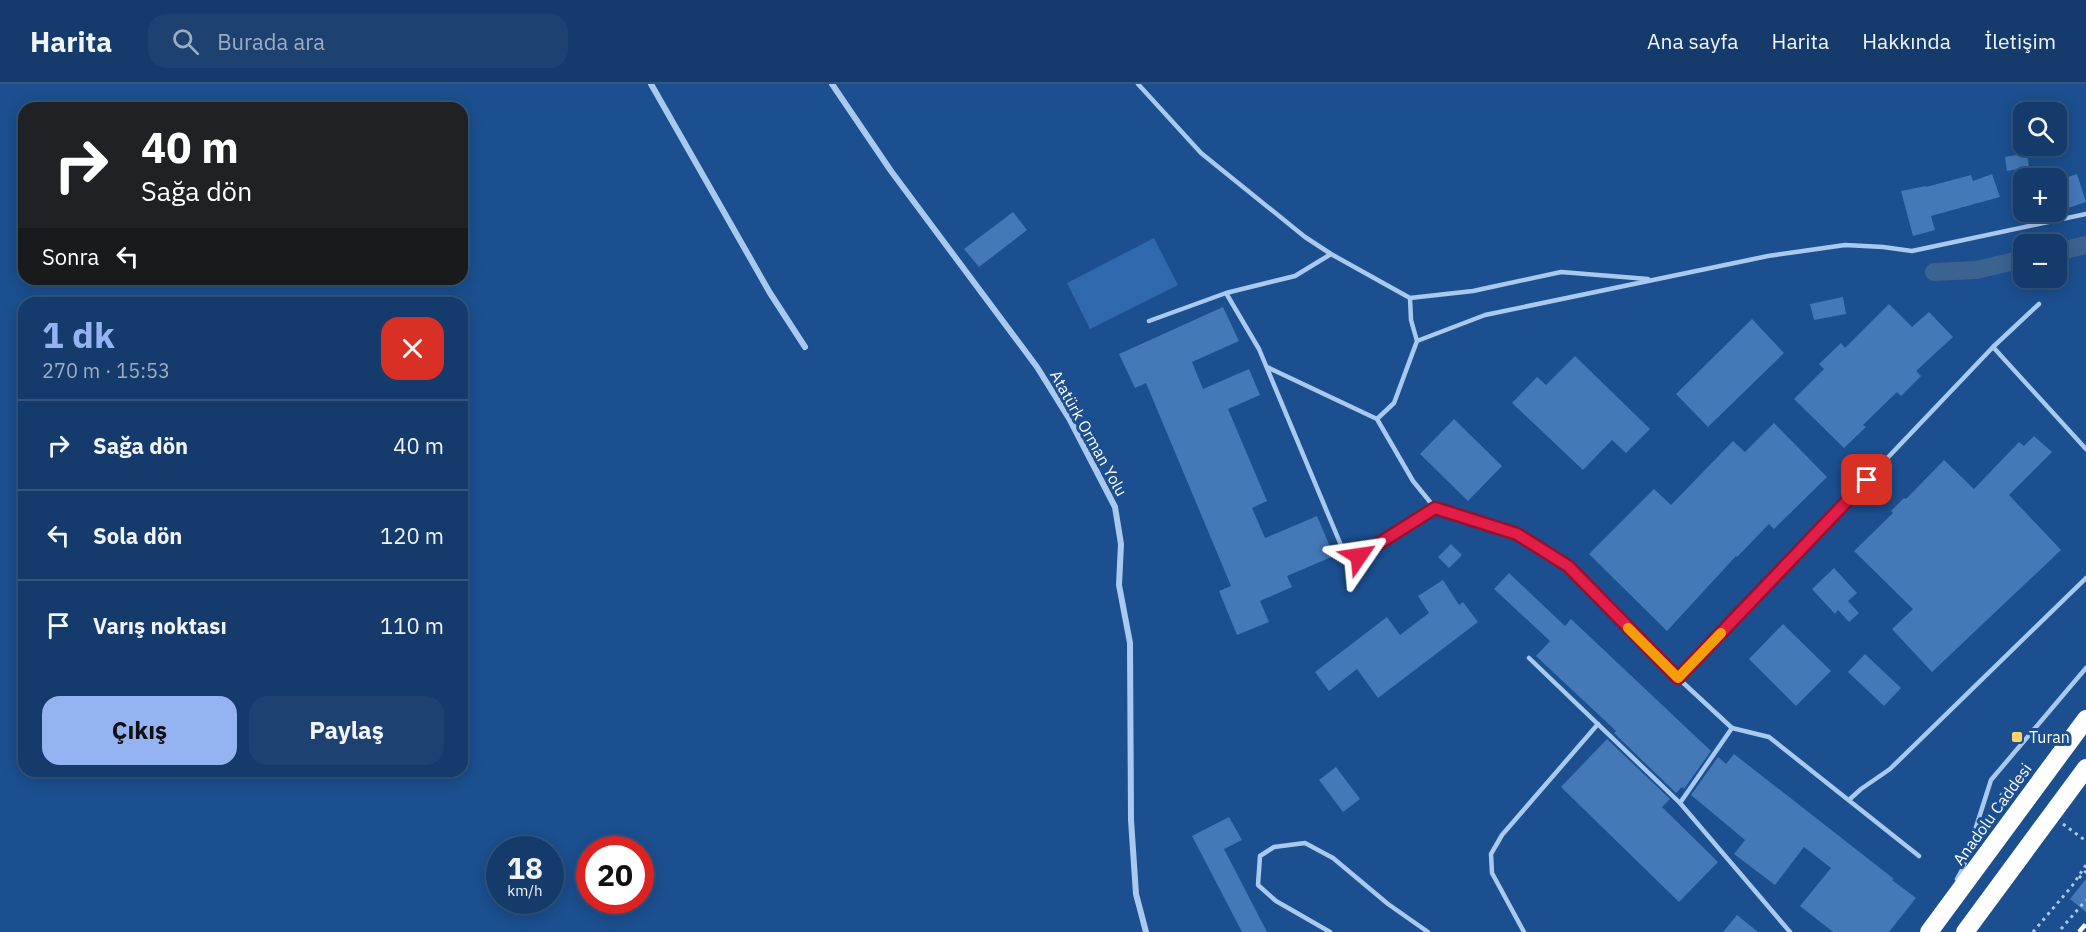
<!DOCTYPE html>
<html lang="tr">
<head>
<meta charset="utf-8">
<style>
  body { margin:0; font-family:"IBM Plex Sans",sans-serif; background:#1d4271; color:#f1f3f6; height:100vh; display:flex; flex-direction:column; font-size:22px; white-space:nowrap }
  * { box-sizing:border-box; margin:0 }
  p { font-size:20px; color:#9dadc1 }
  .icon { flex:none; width:33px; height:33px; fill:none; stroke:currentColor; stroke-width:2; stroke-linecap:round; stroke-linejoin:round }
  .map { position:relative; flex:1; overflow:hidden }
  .details { position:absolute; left:18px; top:213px; width:450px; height:480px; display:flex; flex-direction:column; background:#143b6b; border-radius:18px; box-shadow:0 3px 15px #0003,0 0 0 2px #33557e }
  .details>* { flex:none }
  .hud { position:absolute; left:18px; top:18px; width:450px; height:183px; border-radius:18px; box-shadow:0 3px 15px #0003,0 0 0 2px #33557e; background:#202124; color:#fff; overflow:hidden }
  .tools { position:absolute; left:2013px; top:18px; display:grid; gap:12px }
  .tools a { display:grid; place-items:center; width:54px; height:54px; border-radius:12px; background:#143b6b; box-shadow:0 3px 15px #0003,0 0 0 2px #33557e; font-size:30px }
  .speed { position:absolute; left:486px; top:752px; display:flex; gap:12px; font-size:30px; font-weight:700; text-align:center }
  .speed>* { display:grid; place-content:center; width:78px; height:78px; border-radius:50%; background:#143b6b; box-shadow:0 3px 15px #0003,0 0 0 2px #33557e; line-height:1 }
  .speed small { font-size:15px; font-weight:400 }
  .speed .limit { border:9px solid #d22; background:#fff; color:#111 }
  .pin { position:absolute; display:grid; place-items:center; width:51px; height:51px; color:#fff; margin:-26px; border-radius:12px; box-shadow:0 3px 9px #0006 }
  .me { position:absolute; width:66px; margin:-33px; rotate:58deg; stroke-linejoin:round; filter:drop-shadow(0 0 4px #0008) }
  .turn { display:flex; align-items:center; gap:21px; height:126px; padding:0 24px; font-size:27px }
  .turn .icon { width:78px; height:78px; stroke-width:2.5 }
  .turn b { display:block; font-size:42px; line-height:51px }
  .then { display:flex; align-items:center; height:57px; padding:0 24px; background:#0003; gap:12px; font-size:22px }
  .round { display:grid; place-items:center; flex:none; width:63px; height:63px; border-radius:18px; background:#1d4271 }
  .head { display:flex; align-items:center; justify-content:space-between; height:102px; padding:0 24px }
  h1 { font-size:36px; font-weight:700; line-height:45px; color:#95b2f1 }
  .cta { display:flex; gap:12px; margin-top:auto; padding:12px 24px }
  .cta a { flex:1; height:69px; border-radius:18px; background:#95b2f1; color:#111; font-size:24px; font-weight:700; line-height:69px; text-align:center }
  .cta a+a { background:#1d4271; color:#f1f3f6 }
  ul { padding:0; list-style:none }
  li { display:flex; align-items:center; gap:18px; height:90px; padding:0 24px; border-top:2px solid #33557e }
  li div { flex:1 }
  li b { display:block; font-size:22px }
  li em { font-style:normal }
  header { display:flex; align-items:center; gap:36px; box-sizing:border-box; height:84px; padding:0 30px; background:#143b6b; border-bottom:2px solid #33557e }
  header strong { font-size:28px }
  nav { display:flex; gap:33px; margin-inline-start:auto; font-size:21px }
  .search { width:420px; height:54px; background:#1d4271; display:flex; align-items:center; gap:15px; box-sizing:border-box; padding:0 21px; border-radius:18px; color:#9dadc1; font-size:22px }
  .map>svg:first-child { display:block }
  .green { fill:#2e69ad }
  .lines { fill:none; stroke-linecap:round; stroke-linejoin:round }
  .canal { stroke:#3c6290; stroke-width:18 }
  .building { fill:#4478b7 }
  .path { stroke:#a9c9ee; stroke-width:3; stroke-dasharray:3 4.5; stroke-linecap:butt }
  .lane { stroke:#a9c9ee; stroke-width:4.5 }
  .street { stroke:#a9c9ee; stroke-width:6 }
  .highway { stroke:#fff; stroke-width:18 }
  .rail { stroke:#fff; stroke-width:4.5; stroke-dasharray:10 4.5; stroke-linecap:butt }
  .route-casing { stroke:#92132f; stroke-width:15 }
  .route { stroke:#e11d48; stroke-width:10 }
  .slow { stroke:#f59e0b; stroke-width:10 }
  .poi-dot { fill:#ffd166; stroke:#1b4f8f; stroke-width:2 }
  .labels { text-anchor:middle; stroke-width:6; stroke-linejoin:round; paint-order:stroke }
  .street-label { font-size:16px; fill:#fff; stroke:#1b4f8f }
  .poi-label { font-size:16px; fill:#fff; stroke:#1b4f8f; text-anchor:start }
</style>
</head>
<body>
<header>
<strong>Harita</strong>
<div class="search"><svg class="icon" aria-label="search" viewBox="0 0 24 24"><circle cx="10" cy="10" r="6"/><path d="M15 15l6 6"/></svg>Burada ara</div>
<nav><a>Ana sayfa</a><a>Harita</a><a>Hakkında</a><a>İletişim</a></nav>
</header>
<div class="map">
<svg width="2086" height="848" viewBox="0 0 2086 848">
  <rect width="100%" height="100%" fill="#1b4f8f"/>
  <path class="green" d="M1154,154L1178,201L1090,245L1067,199Z"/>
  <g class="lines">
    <path class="canal" d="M2056,168L2086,161
      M1934,188L1976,186L2024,175"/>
  </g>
  <path class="building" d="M2027,69L2029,83L2007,87L2005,73Z
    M1992,90L2000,113L1931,132L1935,146L1913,152L1901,107L1926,102V103L1971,91L1973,97Z
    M2077,90L2086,118L2056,128V97Z
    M1013,128L1027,146L979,183L964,165Z
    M1843,213L1846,230L1814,236L1810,220Z
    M1889,220L1912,243L1929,228L1953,253L1916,287L1921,292L1901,312L1897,308L1863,341L1866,343L1844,364L1794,315L1824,285L1819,280L1841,259L1845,264Z
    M1223,223L1239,257L1192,278L1203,305L1249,285L1260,311L1228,325L1267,417L1252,424L1265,454L1317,432L1334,472L1287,492L1292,503L1260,517L1269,538L1237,551L1219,507L1231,502L1146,299L1135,304L1119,270Z
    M1752,235L1784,269L1708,343L1676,310Z
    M1575,272L1650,345L1626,369L1612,356L1583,386L1512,319L1537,293L1546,301Z
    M1454,335L1502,382L1468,417L1420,370Z
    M1774,339L1827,393L1774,445L1769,440L1737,473L1736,472L1667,547L1589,470L1654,405L1671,421L1733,357L1745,368Z
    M2034,352L2052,368L2009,411L2061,466L1932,588L1892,545L1913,525L1854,467L1893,429L1891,427L1904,414L1906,415L1944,376L1974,405L2019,358L2024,362Z
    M1451,460L1462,471L1449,484L1438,473Z
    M1834,484L1857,509L1848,517L1859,529L1849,538L1838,526L1835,530L1812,505Z
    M1509,489L1565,542L1571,535L1711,667L1684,705L1682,703L1676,709L1614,649L1616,647L1536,572L1550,557L1494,505Z
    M1443,496L1459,521L1463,518L1478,538L1378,614L1357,585L1329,607L1315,588L1387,533L1400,551L1429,529L1418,512Z
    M1783,540L1831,587L1796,622L1749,575Z
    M1865,570L1901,604L1884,622L1848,588Z
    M1607,655L1670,715L1662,723L1718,778L1679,818L1561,703Z
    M1734,670L1894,795L1892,796L1916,814L1889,848H1833L1800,822L1831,784L1804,763L1775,801L1734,770L1745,756L1691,711L1718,673L1726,680Z
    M1336,683L1360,715L1343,728L1319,696Z
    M1229,733L1242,756L1224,765L1267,848H1242L1192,752Z
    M2086,795V828L2070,815Z
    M1737,831L1758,848H1723Z"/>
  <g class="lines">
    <path class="path" d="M2005,715L2004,716L2000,712L2011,698L2016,702
      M2063,740L2086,757
      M2079,794L2086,787
      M2061,845L2086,816
      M2033,848L2072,802L2086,781"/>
    <path class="lane" d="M1138,0L1201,69L1305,153L1331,170L1410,214L1411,236L1417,257L1394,319L1377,335L1413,397L1435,424L1517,450L1568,482L1678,594L1732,644L1769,653L1919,772
      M1226,209L1259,265L1343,466L1359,472L1435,424
      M1410,214L1473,207L1561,188L1648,195
      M2039,220L1993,263L2086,365
      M1149,237L1226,209L1295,192L1331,170
      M1417,257L1485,231L1768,172L1845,161L1883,163L1912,167L2086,130
      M1267,283L1377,335
      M1529,574L1680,719
      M1678,594L1993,263
      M1732,644L1680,719L1790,848
      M1850,715L1861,705L1890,685L2086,494
      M1957,795L1963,784L1991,696L2086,584
      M1330,848L1276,817L1258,801L1260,772L1274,763L1305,759L1333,774L1388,820L1428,848
      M1524,848L1492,789L1491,770L1502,751L1598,640"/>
    <path class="street" d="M651,0L770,209L805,263
      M832,0L891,87L1037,283L1070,336L1115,423L1121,460L1119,501L1130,559L1131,736L1136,810L1146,848"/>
    <path class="highway" d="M1929,848L2086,635
      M1965,848L2086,684"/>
    <path class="rail" d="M2079,848L2086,840"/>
  </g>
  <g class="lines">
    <g class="route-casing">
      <path id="route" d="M1359,472L1435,424L1517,450L1568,482L1678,594L1867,396"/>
    </g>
    <use href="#route" class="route"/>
    <path class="slow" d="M1628,544L1678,594L1721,549"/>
  </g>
  <rect class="poi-dot" x="2011" y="647" width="12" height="12" rx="3"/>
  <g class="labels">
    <g class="street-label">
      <text transform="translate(1089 349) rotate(61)" y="6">Atatürk Orman Yolu</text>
      <text transform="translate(1992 730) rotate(-54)" y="6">Anadolu Caddesi</text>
    </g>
    <g class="poi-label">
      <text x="2029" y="659">Turan</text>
    </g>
  </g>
</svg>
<div class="tools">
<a><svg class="icon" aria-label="search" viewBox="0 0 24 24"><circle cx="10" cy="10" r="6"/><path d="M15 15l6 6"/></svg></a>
<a>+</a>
<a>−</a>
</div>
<div class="speed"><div>18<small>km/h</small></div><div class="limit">20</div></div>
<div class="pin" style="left:1867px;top:396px;background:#d93025"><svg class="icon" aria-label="arrive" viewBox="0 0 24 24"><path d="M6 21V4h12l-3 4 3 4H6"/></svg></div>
<svg class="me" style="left:1359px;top:472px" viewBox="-20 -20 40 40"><path d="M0-17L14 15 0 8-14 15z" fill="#e11d48" stroke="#fff" stroke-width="4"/></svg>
<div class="hud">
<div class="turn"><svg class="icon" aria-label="right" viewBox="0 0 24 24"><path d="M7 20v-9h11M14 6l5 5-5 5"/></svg><div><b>40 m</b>Sağa dön</div></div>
<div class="then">Sonra<svg class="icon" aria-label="left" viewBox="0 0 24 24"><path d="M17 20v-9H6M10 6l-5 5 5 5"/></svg></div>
</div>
<section class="details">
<div class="head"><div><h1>1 dk</h1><p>270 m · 15:53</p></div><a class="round" style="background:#d93025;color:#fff"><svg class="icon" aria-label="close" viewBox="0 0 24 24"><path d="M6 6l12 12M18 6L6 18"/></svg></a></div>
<ul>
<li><svg class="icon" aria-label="right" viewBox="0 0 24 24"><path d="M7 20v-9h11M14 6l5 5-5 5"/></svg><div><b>Sağa dön</b></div><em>40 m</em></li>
<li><svg class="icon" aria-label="left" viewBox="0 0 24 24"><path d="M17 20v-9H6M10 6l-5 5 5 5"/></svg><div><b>Sola dön</b></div><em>120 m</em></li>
<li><svg class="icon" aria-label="arrive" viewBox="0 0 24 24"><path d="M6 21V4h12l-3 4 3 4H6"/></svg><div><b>Varış noktası</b></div><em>110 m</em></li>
</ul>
<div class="cta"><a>Çıkış</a><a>Paylaş</a></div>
</section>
</div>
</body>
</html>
